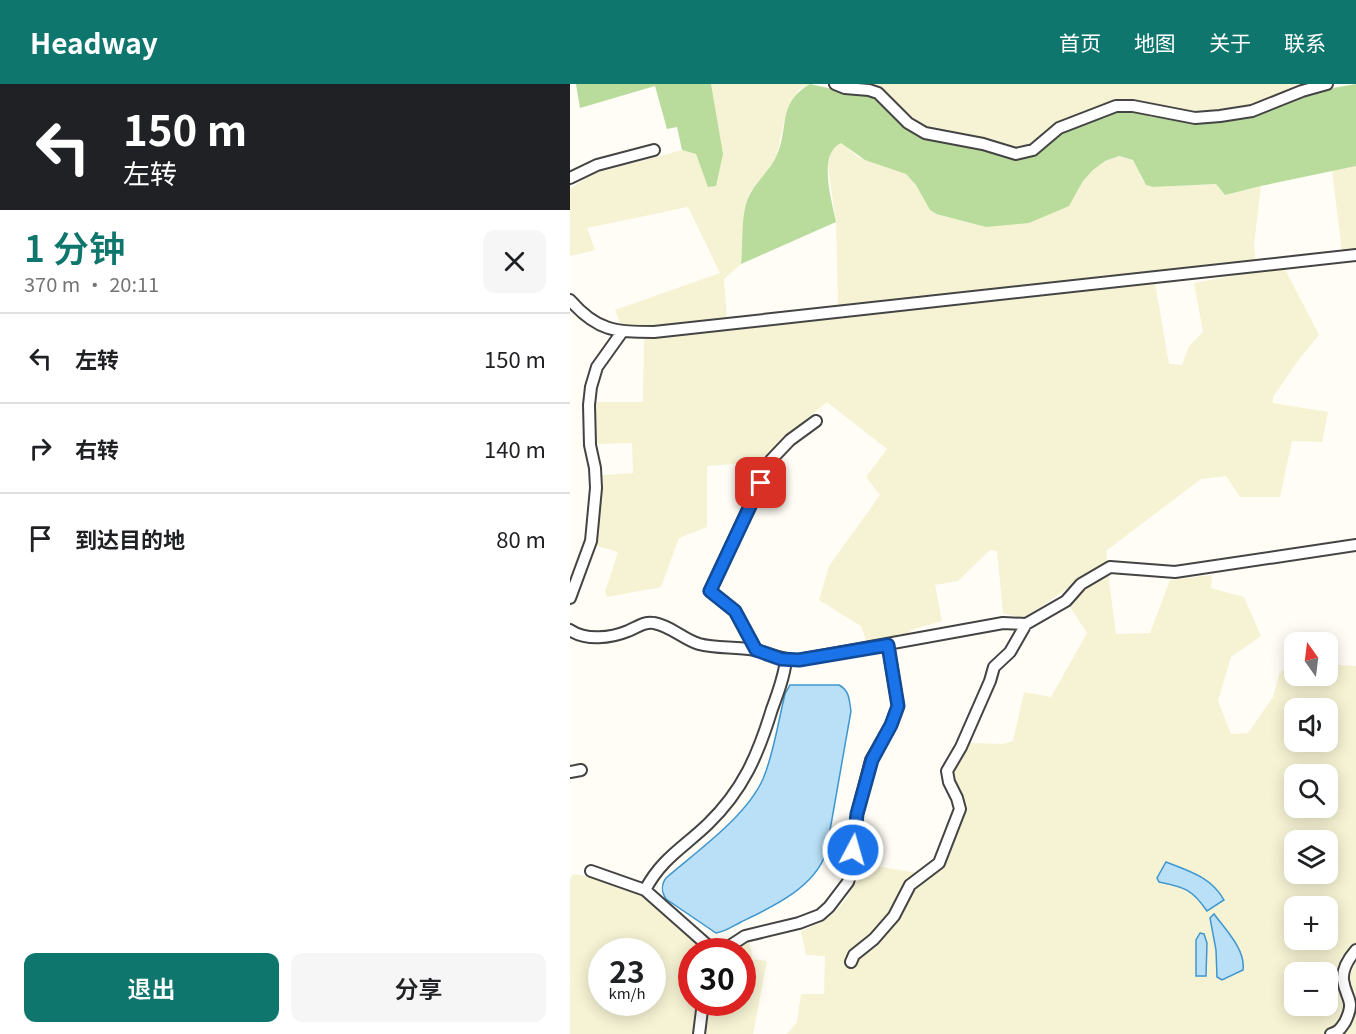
<!DOCTYPE html>
<html lang="zh">
<head>
<meta charset="utf-8">
<style>
  body { margin:0; font-family:Georgia,"Noto Sans SC",serif; background:#f6f6f6; color:#202124; height:100vh; display:flex; flex-direction:column; font-size:22px; white-space:nowrap }
  * { box-sizing:border-box; margin:0 }
  p { font-size:20px; color:#757577 }
  .icon { flex:none; width:33px; height:33px; fill:none; stroke:currentColor; stroke-width:2; stroke-linecap:round; stroke-linejoin:round }
  .map { position:relative; flex:1; overflow:hidden }
  .drawer { display:flex; flex-direction:column; background:#fff; width:570px }
  .drawer>* { flex:none }
  .top-card { background:#202124; color:#fff; overflow:hidden }
  .needle { width:39px; rotate:346deg }
  .buttons { position:absolute; left:714px; top:548px; display:grid; gap:12px }
  .buttons a { display:grid; place-items:center; width:54px; height:54px; border-radius:12px; background:#fff; box-shadow:0 3px 15px #0003; font-size:30px }
  .speed { position:absolute; left:18px; top:854px; display:flex; gap:12px; font-size:30px; font-weight:700; text-align:center }
  .speed>* { display:grid; place-content:center; width:78px; height:78px; border-radius:50%; background:#fff; box-shadow:0 3px 15px #0003; line-height:1 }
  .speed small { font-size:15px; font-weight:400 }
  .speed .limit { border:9px solid #d22; background:#fff; color:#111 }
  .pin { position:absolute; display:grid; place-items:center; width:51px; height:51px; color:#fff; margin:-26px; border-radius:12px; box-shadow:0 3px 9px #0006 }
  .me { position:absolute; width:66px; margin:-33px; rotate:6deg; stroke-linejoin:round; filter:drop-shadow(0 0 4px #0008) }
  .turn { display:flex; align-items:center; gap:21px; height:126px; padding:0 24px; font-size:27px }
  .turn .icon { width:78px; height:78px; stroke-width:2.5 }
  .turn b { display:block; font-size:42px; line-height:51px }
  .round { display:grid; place-items:center; flex:none; width:63px; height:63px; border-radius:12px; background:#f6f6f6 }
  .headline { display:flex; align-items:center; justify-content:space-between; height:102px; padding:0 24px }
  h1 { font-size:36px; font-weight:600; line-height:45px; color:#0f766e }
  .action { display:flex; gap:12px; margin-top:auto; padding:12px 24px }
  .action a { flex:1; height:69px; border-radius:12px; background:#0f766e; color:#fff; font-size:24px; font-weight:600; line-height:69px; text-align:center }
  .action a+a { background:#f6f6f6; color:#202124 }
  ul { padding:0; list-style:none }
  li { display:flex; align-items:center; gap:18px; height:90px; padding:0 24px; border-top:2px solid #e0e0e0 }
  li div { flex:1 }
  li b { display:block; font-size:22px }
  li em { font-style:normal }
  header { display:flex; align-items:center; gap:36px; box-sizing:border-box; height:84px; padding:0 30px; background:#0f766e; color:#fff }
  header strong { font-size:28px }
  nav { display:flex; gap:33px; margin-inline-start:auto; font-size:21px }
  main { display:flex; flex:1; min-height:0 }
  .map>svg:first-child { display:block }
  .farmland { fill:#f6f3d4; fill-rule:evenodd }
  .forest { fill:#b9dc9c }
  .water { fill:#b9e0f7; stroke:#3f96cf; stroke-width:1.5 }
  .lines { fill:none; stroke-linecap:round; stroke-linejoin:round }
  .minor-casing { stroke:#444; stroke-width:14 }
  .minor { stroke:#fff; stroke-width:10 }
  .route-casing { stroke:#114b97; stroke-width:15 }
  .route { stroke:#1a73e8; stroke-width:10 }
</style>
</head>
<body>
<header>
<strong>Headway</strong>
<nav><a>首页</a><a>地图</a><a>关于</a><a>联系</a></nav>
</header>
<main>
<section class="drawer">
<div class="top-card">
<div class="turn"><svg class="icon" aria-label="left" viewBox="0 0 24 24"><path d="M17 20v-9H6M10 6l-5 5 5 5"/></svg><div><b>150 m</b>左转</div></div>
</div>
<div class="headline"><div><h1>1 分钟</h1><p>370 m · 20:11</p></div><a class="round"><svg class="icon" aria-label="close" viewBox="0 0 24 24"><path d="M6 6l12 12M18 6L6 18"/></svg></a></div>
<ul>
<li><svg class="icon" aria-label="left" viewBox="0 0 24 24"><path d="M17 20v-9H6M10 6l-5 5 5 5"/></svg><div><b>左转</b></div><em>150 m</em></li>
<li><svg class="icon" aria-label="right" viewBox="0 0 24 24"><path d="M7 20v-9h11M14 6l5 5-5 5"/></svg><div><b>右转</b></div><em>140 m</em></li>
<li><svg class="icon" aria-label="arrive" viewBox="0 0 24 24"><path d="M6 21V4h12l-3 4 3 4H6"/></svg><div><b>到达目的地</b></div><em>80 m</em></li>
</ul>
<div class="action"><a>退出</a><a>分享</a></div>
</section>
<div class="map">
<svg width="786" height="950" viewBox="0 0 786 950">
  <rect width="100%" height="100%" fill="#fffdf5"/>
  <path class="farmland" d="M141,0H240L229,6L214,38L206,74L198,86L179,109L175,123L171,180L154,195L157,234L74,243L51,241L45,226L150,189L118,123L17,144L25,166L0,172V105L22,90L112,66L126,70L138,102Z
    M285,0H737L681,22L635,29L564,17L539,18L487,40L460,62L450,65L433,62L414,55L357,45L341,35L311,5L300,1Z
    M272,59L288,73L336,90L346,101L360,126L365,130L416,143L499,122L513,97L523,86L535,77L549,72L562,76L567,82L572,95L576,101L583,103L646,100L655,111L691,102L684,161L686,178L268,222L266,139L258,82L261,68L265,62Z
    M786,82V166L772,168L762,87Z
    M715,185L749,251L727,278L703,313V319L758,328L752,358L722,357L710,413H670L656,392L631,395L536,467L537,477L453,535L433,529L427,467L420,466L388,497L365,501L372,537L341,546L336,553L297,559L291,542L249,516L259,482L310,411L296,393L317,365L257,318L211,356L190,378L137,382V443L109,454L91,503L37,513L35,508L48,468L27,462L32,391L63,389L62,359L25,360L22,318H73L74,252L585,199L599,280L612,281L619,262L633,248L624,199L687,187Z
    M538,488L546,550L580,549L600,496L642,491L641,504L674,513L691,552L661,573L648,617L661,650L678,649L703,613L710,588L724,581V591H758V580L786,582V950H217L227,938L231,910H254L255,872L236,871L231,847L250,839L266,827L278,812L294,780L348,789L371,782L395,718L382,695L381,686L399,659L433,660L443,657L454,608L481,613L517,549L498,520L516,500ZM724,624H758V657H724ZM724,690H758V723H724ZM724,756H758V789H724ZM724,822H758V855H724ZM724,888H758V921H724Z
    M3,790L30,795L75,813L141,867H122V918H172V867H162L179,856L183,875L197,877L183,950H0V795ZM32,867H82V918H32Z"/>
  <path class="forest" d="M6,0H141L153,70L146,102L138,103L126,70L112,66L107,43L97,45L85,2L10,24Z
    M240,0L276,8H294L307,14L332,40L452,75L465,69L489,47L550,26H561L582,33L641,39L652,38L687,30L751,6L786,0V82L691,102L655,111L646,100L583,103L576,101L563,76L549,72L535,77L523,86L513,97L499,122L459,139L416,143L366,130L360,126L346,101L336,90L295,76L271,59C247,70 262,117 266,138L171,180C173,161 171,138 176,120C181,101 198,90 206,73C220,44 206,20 240,0Z"/>
  <path class="water" d="M220,601H269C280,607 279,616 281,627L256,769C244,804 202,823 171,838C163,842 155,848 146,849L96,815C91,807 91,801 96,794C127,767 176,733 193,695C204,669 208,638 215,610Z
    M596,778C619,787 641,793 654,816L637,827C622,805 614,803 589,798L587,794Z
    M644,830C655,845 676,866 673,886L652,896L647,893L646,866L640,834Z
    M630,849L634,850L637,859L636,892H626V856Z"/>
  <g class="lines">
    <g class="minor-casing">
      <path id="minor" d="M265,0L275,4L299,6L308,9L338,39L355,49L413,60L446,70L463,66L489,44L546,22H563L625,34L650,32L682,27L732,7L757,0
        M0,94L27,81L84,66
        M0,216C27,247 45,248 84,248L786,171
        M0,514L21,457L23,436L26,404L25,384L20,361L19,321L21,303L27,283L52,248
        M0,546C16,557 41,554 58,547C66,544 74,537 84,539C101,542 113,555 129,560C147,565 166,562 184,566C201,569 211,577 229,576L433,539L456,540L496,517L511,500L540,483L605,488L786,461
        M186,566L165,527L140,507L201,376L220,356L246,337
        M0,688L11,686
        M21,787L75,806L144,867
        M75,806C92,774 113,764 138,740C173,706 188,671 202,625C208,609 214,593 216,576
        M152,867L175,852L229,839L250,831L259,823L278,798L281,789L287,730L301,676L321,641L328,622L318,561
        M281,878L284,871L304,855L324,832L340,801L369,779L390,725L387,714L379,698L377,687L391,663L420,597L424,583L440,568L456,540
        M129,950L133,918
        M761,950C769,948 771,944 775,938C786,916 776,916 773,896C772,885 779,874 786,866"/>
    </g>
    <use href="#minor" class="minor"/>
  </g>
  <g class="lines">
    <g class="route-casing">
      <path id="route" d="M191,399L140,507L165,527L186,566L211,575L229,576L318,561L328,622L321,641L302,676L287,730L283,766"/>
    </g>
    <use href="#route" class="route"/>
  </g>
</svg>
<div class="buttons">
<a><svg class="needle" viewBox="-14 -14 28 28"><path d="M0-13l5 13h-10z" fill="#e53935"/><path d="M0 13l5-13h-10z" fill="#757577"/></svg></a>
<a><svg class="icon" aria-label="sound" viewBox="0 0 24 24"><path d="M4 9h4l5-4v14l-5-4H4zM17 9q2 3 0 6"/></svg></a>
<a><svg class="icon" aria-label="search" viewBox="0 0 24 24"><circle cx="10" cy="10" r="6"/><path d="M15 15l6 6"/></svg></a>
<a><svg class="icon" aria-label="layers" viewBox="0 0 24 24"><path d="M12 4l9 5-9 5-9-5zM3 14l9 5 9-5"/></svg></a>
<a>+</a>
<a>−</a>
</div>
<div class="speed"><div>23<small>km/h</small></div><div class="limit">30</div></div>
<div class="pin" style="left:191px;top:399px;background:#d93025"><svg class="icon" aria-label="arrive" viewBox="0 0 24 24"><path d="M6 21V4h12l-3 4 3 4H6"/></svg></div>
<svg class="me" style="left:283px;top:766px" viewBox="-20 -20 40 40"><circle r="17" fill="#1a73e8" stroke="#fff" stroke-width="3"/><path d="M0-11L8 9 0 5-8 9z" fill="#fff"/></svg>
</div>
</main>
</body>
</html>
